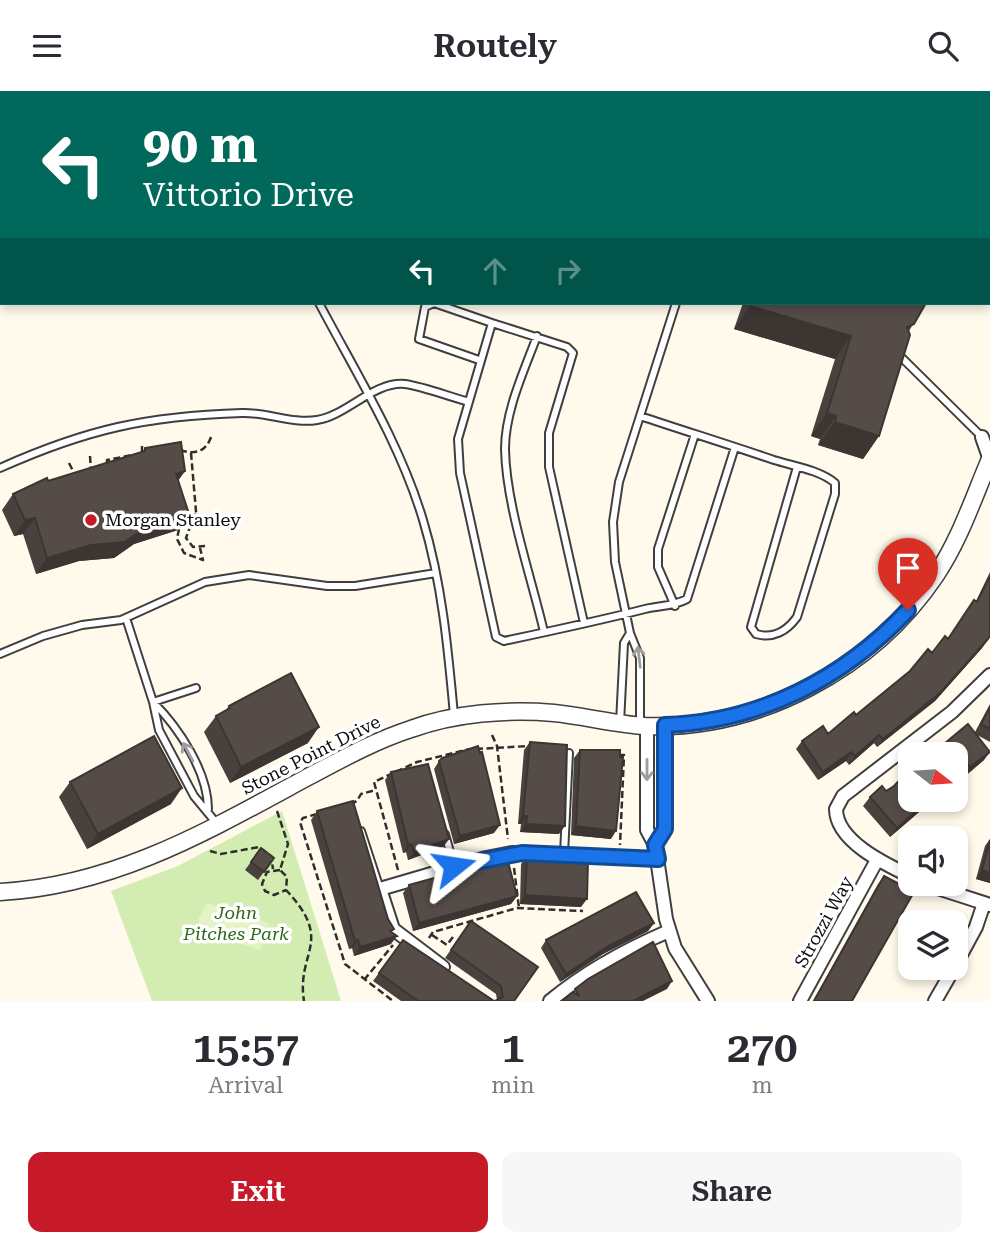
<!DOCTYPE html>
<html lang="en">
<head>
<meta charset="utf-8">
<style>
  body { margin:0; font-family:"Roboto Serif",serif; background:#f7f7f7; color:#2b2b33; height:100vh; display:flex; flex-direction:column; font-size:26px; white-space:nowrap }
  * { box-sizing:border-box; margin:0 }
  p { font-size:23px; color:#7c7c81 }
  .icon { flex:none; width:38px; height:38px; fill:none; stroke:currentColor; stroke-width:2; stroke-linecap:round; stroke-linejoin:round }
  .map { position:relative; height:910px; overflow:hidden }
  .panel { display:flex; flex-direction:column; background:#fff; flex:1 }
  .panel>* { flex:none }
  .top-card { position:absolute; left:0px; top:0px; width:990px; height:214px; box-shadow:0 4px 10px #0003; background:#00695c; color:#fff; overflow:hidden }
  .needle { width:46px; rotate:107deg }
  .fabs { position:absolute; left:898px; top:651px; display:grid; gap:14px }
  .fabs a { display:grid; place-items:center; width:70px; height:70px; border-radius:14px; background:#fff; box-shadow:0 4px 10px #0003; font-size:35px }
  .pin { position:absolute; display:grid; place-items:center; width:60px; height:60px; color:#fff; margin:-72px -30px; border-radius:50% 50% 50% 0; rotate:-45deg; box-shadow:0 0 7px #0007 }
  .pin .icon { rotate:45deg }
  .me { position:absolute; width:77px; margin:-38px; rotate:75deg; stroke-linejoin:round; filter:drop-shadow(0 0 5px #0008) }
  .turn { display:flex; align-items:center; gap:24px; height:147px; padding:0 28px; font-size:32px }
  .turn .icon { width:91px; height:91px; stroke-width:2.5 }
  .turn b { display:block; font-size:49px; line-height:60px }
  .lanes { display:flex; align-items:center; height:66px; padding:0 28px; background:#0003; justify-content:center; gap:35px; direction:ltr }
  .lanes .off { opacity:.35 }
  .eta { display:flex; justify-content:space-evenly; align-items:center; height:119px; text-align:center }
  .eta b { font-size:42px; font-weight:600; line-height:49px }
  .cta { display:flex; gap:14px; margin-top:auto; padding:14px 28px }
  .cta a { flex:1; height:80px; border-radius:14px; background:#c61a29; color:#fff; font-size:28px; font-weight:600; line-height:80px; text-align:center }
  .cta a+a { background:#f7f7f7; color:#2b2b33 }
  header { display:flex; justify-content:space-between; align-items:center; height:91px; padding:0 28px; background:#fff; font-size:32px; font-weight:600 }
  .map>svg:first-child { display:block }
  .green { fill:#d2ecb2 }
  .pitch { fill:#e4f3c5 }
  .lines { fill:none; stroke-linecap:round; stroke-linejoin:round }
  .service-casing { stroke:#3f3f3f; stroke-width:10 }
  .minor-casing { stroke:#3f3f3f; stroke-width:16 }
  .tertiary-casing { stroke:#3f3f3f; stroke-width:19 }
  .secondary-casing { stroke:#2e2e2e; stroke-width:21 }
  .path { stroke:#2e2e2e; stroke-width:2.5; stroke-dasharray:7 3.5; stroke-linecap:butt }
  .service { stroke:#fff; stroke-width:6 }
  .minor { stroke:#fff; stroke-width:12 }
  .tertiary { stroke:#fff; stroke-width:16 }
  .secondary { stroke:#fff2a6; stroke-width:18 }
  .wall { fill:#49413e }
  .shaded-wall { fill:#3c3532 }
  .building { fill:#554c48; stroke:#3c3532; stroke-width:2 }
  .oneway { stroke:#9e9e9e }
  .route-casing { stroke:#114b97; stroke-width:18 }
  .route { stroke:#1a73e8; stroke-width:12 }
  .poi-dot { fill:#c61a29; stroke:#fff; stroke-width:2.5 }
  .labels { text-anchor:middle; stroke-width:7; stroke-linejoin:round; paint-order:stroke }
  .poi-label { font-size:18px; fill:#0c0c0c; stroke:#fff; text-anchor:start }
  .street-label { font-size:18px; fill:#0c0c0c; stroke:#fff }
  .park-label { font-size:18px; font-style:italic; fill:#2c6818; stroke:#fff }
</style>
</head>
<body>
<header><svg class="icon" aria-label="menu" viewBox="0 0 24 24"><path d="M4 6h16M4 12h16M4 18h16"/></svg>Routely<svg class="icon" aria-label="search" viewBox="0 0 24 24"><circle cx="10" cy="10" r="6"/><path d="M15 15l6 6"/></svg></header>
<div class="map">
<svg width="990" height="910" viewBox="0 0 990 910">
  <rect width="100%" height="100%" fill="#fffaeb"/>
  <path class="green" d="M282,720L341,910H152L111,800L178,775Z"/>
  <path class="pitch" d="M207,812L220,816L212,844L203,841L198,829Z
    M223,817L269,832L260,859L215,844Z"/>
  <g class="lines">
    <g class="service-casing">
      <path id="service" d="M226,0V2
        M443,0L444,2
        M778,0L780,2
        M349,2V0
        M394,2L395,0
        M815,2L817,0
        M0,157H2
        M319,212C356,282 400,352 423,429C442,492 448,558 454,624
        M537,245C524,280 505,320 505,358C506,414 531,485 544,541
        M897,262L982,346
        M479,269L419,248L425,216L434,212L492,232
        M640,325C685,340 730,354 774,369C793,375 820,379 835,392V403L797,526C787,540 773,548 756,543L751,536L797,376
        M0,377C87,338 147,325 242,322C266,321 293,333 317,329C346,325 374,290 405,293C425,296 447,305 466,310
        M675,515L658,476V458L695,343
        M126,527L153,611L159,639L194,705L218,734
        M584,532L549,376V342L573,262L567,256L492,232L458,348L460,382L496,546L504,550C551,540 598,530 645,518C660,514 672,516 687,508L735,356
        M630,542L615,471L613,431L619,391L676,212
        M0,563L43,545L82,534L121,529L205,491L249,484L327,495H355L436,482
        M153,611C179,637 208,681 208,718
        M153,611L196,597
        M620,632L624,552L630,542L640,567V632
        M361,740L380,798
        M445,743L454,775
        M564,763L569,662"/>
    </g>
    <g class="minor-casing">
      <path id="minor" d="M982,346L990,369
        M647,635V739L655,754L666,828L675,857L708,910
        M655,754L665,738V634
        M910,785C885,773 836,750 836,718L843,705L952,621L990,584
        M925,793L990,814
        M956,873L976,836L984,812
        M443,876L393,838L380,798L486,767L512,762L658,768
        M550,910C585,881 627,858 669,840
        M800,910L877,769
        M935,910L954,877"/>
    </g>
    <g class="tertiary-casing">
      <path id="tertiary" d="M0,801C114,795 208,740 306,687C340,669 374,650 411,638C455,622 507,618 554,622C584,625 614,633 645,635C759,639 873,578 936,484C960,448 973,408 990,368"/>
    </g>
    <g class="secondary-casing">
      <path id="secondary" d="M989,0L990,1"/>
    </g>
    <path class="path" d="M70,0L71,2
      M90,0L91,2
      M0,18H2
      M0,39L2,40
      M180,359C194,364 206,361 211,346
      M142,362V353
      M191,362L197,432
      M90,365L91,380
      M69,372L75,384
      M107,373V369L132,364
      M184,429L196,423
      M203,433L190,436L186,447L193,456L205,455
      M179,438L177,448L184,462L203,469L200,457
      M492,644L497,655L508,748
      M476,658L529,655
      M618,664H624L620,754
      M350,713L357,710L361,703L376,699
      M277,720L288,753L280,779L287,786L286,799C335,851 296,860 304,910
      M317,723L303,727L300,731L345,873L393,910
      M210,760L221,763L259,756L271,765L273,778
      M514,777L519,817
      M280,779L267,781L262,793L265,800L274,804L286,799
      M398,779L374,691L417,671L470,658
      M432,844L447,854L453,846
      M429,847L433,841L517,817L583,820
      M364,889L393,854"/>
    <use href="#service" class="service"/>
    <use href="#minor" class="minor"/>
    <use href="#tertiary" class="tertiary"/>
    <use href="#secondary" class="secondary"/>
  </g>
  <path class="wall" d="M743,212H926L909,240L879,345L863,368L818,354L820,348L811,345L835,268L734,238Z
    M145,357L185,380L178,390L189,423L178,439L134,453L114,467L79,470L36,483L23,443L14,445L2,419L13,403L48,390L142,361Z
    M990,481V546L982,557L935,610L877,656L874,652L849,674L846,670L818,689L796,658L802,650L828,643L856,624L948,548L976,510Z
    M990,613V651L977,644L984,669L964,686L962,683L956,689V663L975,641Z
    M229,615L308,652L230,692L204,641L216,625L225,620Z
    M530,651L559,743L520,741L521,733H518L524,659Z
    M580,659L611,748L571,744L574,667Z
    M439,670L494,742L454,753L434,678Z
    M391,681L449,748L443,756L408,769L406,761L403,762L385,689Z
    M70,691L171,713L87,758L59,706Z
    M894,695L910,709H933L890,746L863,715L870,706L886,700Z
    M317,720L394,838L392,841L391,853L354,865L352,857L349,858L311,729Z
    M990,748V792L976,788L985,755Z
    M261,757L274,767L258,789L245,779Z
    M527,765L581,816L520,813L521,773Z
    M884,785L852,910H813L878,793Z
    M409,794L517,805L511,813L413,840L403,802Z
    M471,830L514,910L497,909L496,903L445,867Z
    M654,832L648,840L603,863L560,891L541,857L546,849Z
    M403,849L494,910H401L373,890Z"/>
  <path class="shaded-wall" d="M0,0H64L63,2H2V10H0Z
    M750,215L851,245L835,268L734,238Z
    M827,322L836,325L820,348L811,345Z
    M835,331L879,345L863,368L818,354Z
    M185,380L173,396L176,383Z
    M189,423L178,439L134,453L114,467L79,470L36,483L47,467Z
    M35,427L23,443L14,445L25,429Z
    M990,545L982,557L935,610L877,656L883,648Z
    M319,636L308,652L230,692L241,676Z
    M879,644L874,652L849,674L855,665Z
    M851,661L846,670L818,689L823,681Z
    M990,661L984,669L964,686L970,676Z
    M968,674L962,683L956,689V685Z
    M182,697L171,713L87,758L98,743Z
    M929,709H933L890,746L897,737Z
    M523,725H527L521,733H518Z
    M526,733L565,735L559,743L520,741Z
    M500,734L494,742L454,753L460,745Z
    M576,735L616,740L611,748L571,744Z
    M449,748L443,756L408,769L414,761Z
    M411,753L406,761L403,762L408,754Z
    M982,779L990,782V792L976,788Z
    M525,804L587,808L581,816L520,813Z
    M517,805L511,813L413,840L419,832Z
    M654,832L648,840L603,863L560,891L566,883L608,855Z
    M397,845L391,853L354,865L360,856Z
    M358,849L352,857L349,858L355,850Z
    M672,890L667,898L643,910H633Z"/>
  <path class="building" d="M751,212H926L914,233L907,236L910,244L879,345L835,331L836,325L827,322L851,245L750,215Z
    M181,351L185,380L176,383L189,423L145,437L125,451L91,454L47,467L35,427L25,429L13,403L47,387L48,390L145,360V357Z
    M990,485V545L987,549L941,601L883,648L879,644L855,665L851,661L823,681L802,650L823,635L828,643L854,621L856,624L910,580L928,558L932,562L945,545L948,548L974,509L977,511Z
    M291,582L319,636L241,676L216,625L230,617L229,615Z
    M990,616V638L981,633Z
    M968,633L990,661L970,676L968,674L956,685V663H932Z
    M154,645L182,697L98,743L70,691Z
    M530,651L567,654L565,735L526,733L527,725H523Z
    M478,655L480,662L482,661L500,734L460,745L439,670L442,667Z
    M580,659H620V666H623L616,740L576,735Z
    M428,673L449,748L414,761L411,753L408,754L391,681Z
    M910,678V709H929L897,737L870,706L882,695L886,700L894,695Z
    M353,710L388,828L394,838L390,840L397,845L360,856L358,849L355,850L317,720Z
    M990,749V782L982,779Z
    M261,757L274,767L264,781L251,771Z
    M527,765L588,768L587,808L525,804Z
    M507,767L517,805L419,832L409,794Z
    M884,785L914,801L852,910H814Z
    M636,801L654,832L608,855L566,883L546,849Z
    M471,830L538,876L514,910H495L503,906L501,895L451,859Z
    M403,849L494,910H418L379,882Z
    M653,851L672,890L633,910H562L573,901L579,905L575,898L588,888Z"/>
  <defs><path id="oneway-shaft" d="M-6 0H5M1.5-3L5.5 0L1.5 3" fill="none" stroke-width="1.6" stroke-linecap="round" stroke-linejoin="round" transform="scale(1.75)"/></defs>
  <g class="oneway">
    <use href="#oneway-shaft" transform="translate(639 566) rotate(-97)"/>
    <use href="#oneway-shaft" transform="translate(188 661) rotate(-118)"/>
    <use href="#oneway-shaft" transform="translate(647 679) rotate(90)"/>
  </g>
  <g class="lines">
    <g class="route-casing">
      <path id="route" d="M454,775L522,762L658,768L655,754L665,738V634C760,631 844,587 908,519"/>
    </g>
    <use href="#route" class="route"/>
  </g>
  <circle class="poi-dot" cx="91" cy="429" r="7"/>
  <g class="labels">
    <g class="poi-label">
      <text x="105" y="435">Morgan Stanley</text>
    </g>
    <g class="street-label">
      <text transform="translate(311 664) rotate(-27)" y="6">Stone Point Drive</text>
      <text transform="translate(824 831) rotate(-61)" y="6">Strozzi Way</text>
    </g>
    <g class="park-label">
      <text x="236" y="828">John<tspan x="236" dy="21">Pitches Park</tspan></text>
    </g>
  </g>
</svg>
<div class="fabs">
<a><svg class="needle" viewBox="-14 -14 28 28"><path d="M0-13l5 13h-10z" fill="#e53935"/><path d="M0 13l5-13h-10z" fill="#7c7c81"/></svg></a>
<a><svg class="icon" aria-label="sound" viewBox="0 0 24 24"><path d="M4 9h4l5-4v14l-5-4H4zM17 9q2 3 0 6"/></svg></a>
<a><svg class="icon" aria-label="layers" viewBox="0 0 24 24"><path d="M12 4l9 5-9 5-9-5zM3 14l9 5 9-5"/></svg></a>
</div>
<div class="pin" style="left:908px;top:519px;background:#d93025"><svg class="icon" aria-label="arrive" viewBox="0 0 24 24"><path d="M6 21V4h12l-3 4 3 4H6"/></svg></div>
<svg class="me" style="left:454px;top:775px" viewBox="-20 -20 40 40"><path d="M0-17L14 15 0 8-14 15z" fill="#1a73e8" stroke="#fff" stroke-width="4"/></svg>
<div class="top-card">
<div class="turn"><svg class="icon" aria-label="left" viewBox="0 0 24 24"><path d="M17 20v-9H6M10 6l-5 5 5 5"/></svg><div><b>90 m</b>Vittorio Drive</div></div>
<div class="lanes"><svg class="icon" aria-label="left" viewBox="0 0 24 24"><path d="M17 20v-9H6M10 6l-5 5 5 5"/></svg><svg class="icon off" aria-label="ahead" viewBox="0 0 24 24"><path d="M12 20V5M6 11l6-6 6 6"/></svg><svg class="icon off" aria-label="right" viewBox="0 0 24 24"><path d="M7 20v-9h11M14 6l5 5-5 5"/></svg></div>
</div>
</div>
<section class="panel">
<div class="eta">
<div><b>15:57</b><p>Arrival</p></div>
<div><b>1</b><p>min</p></div>
<div><b>270</b><p>m</p></div>
</div>
<div class="cta"><a>Exit</a><a>Share</a></div>
</section>
</body>
</html>
